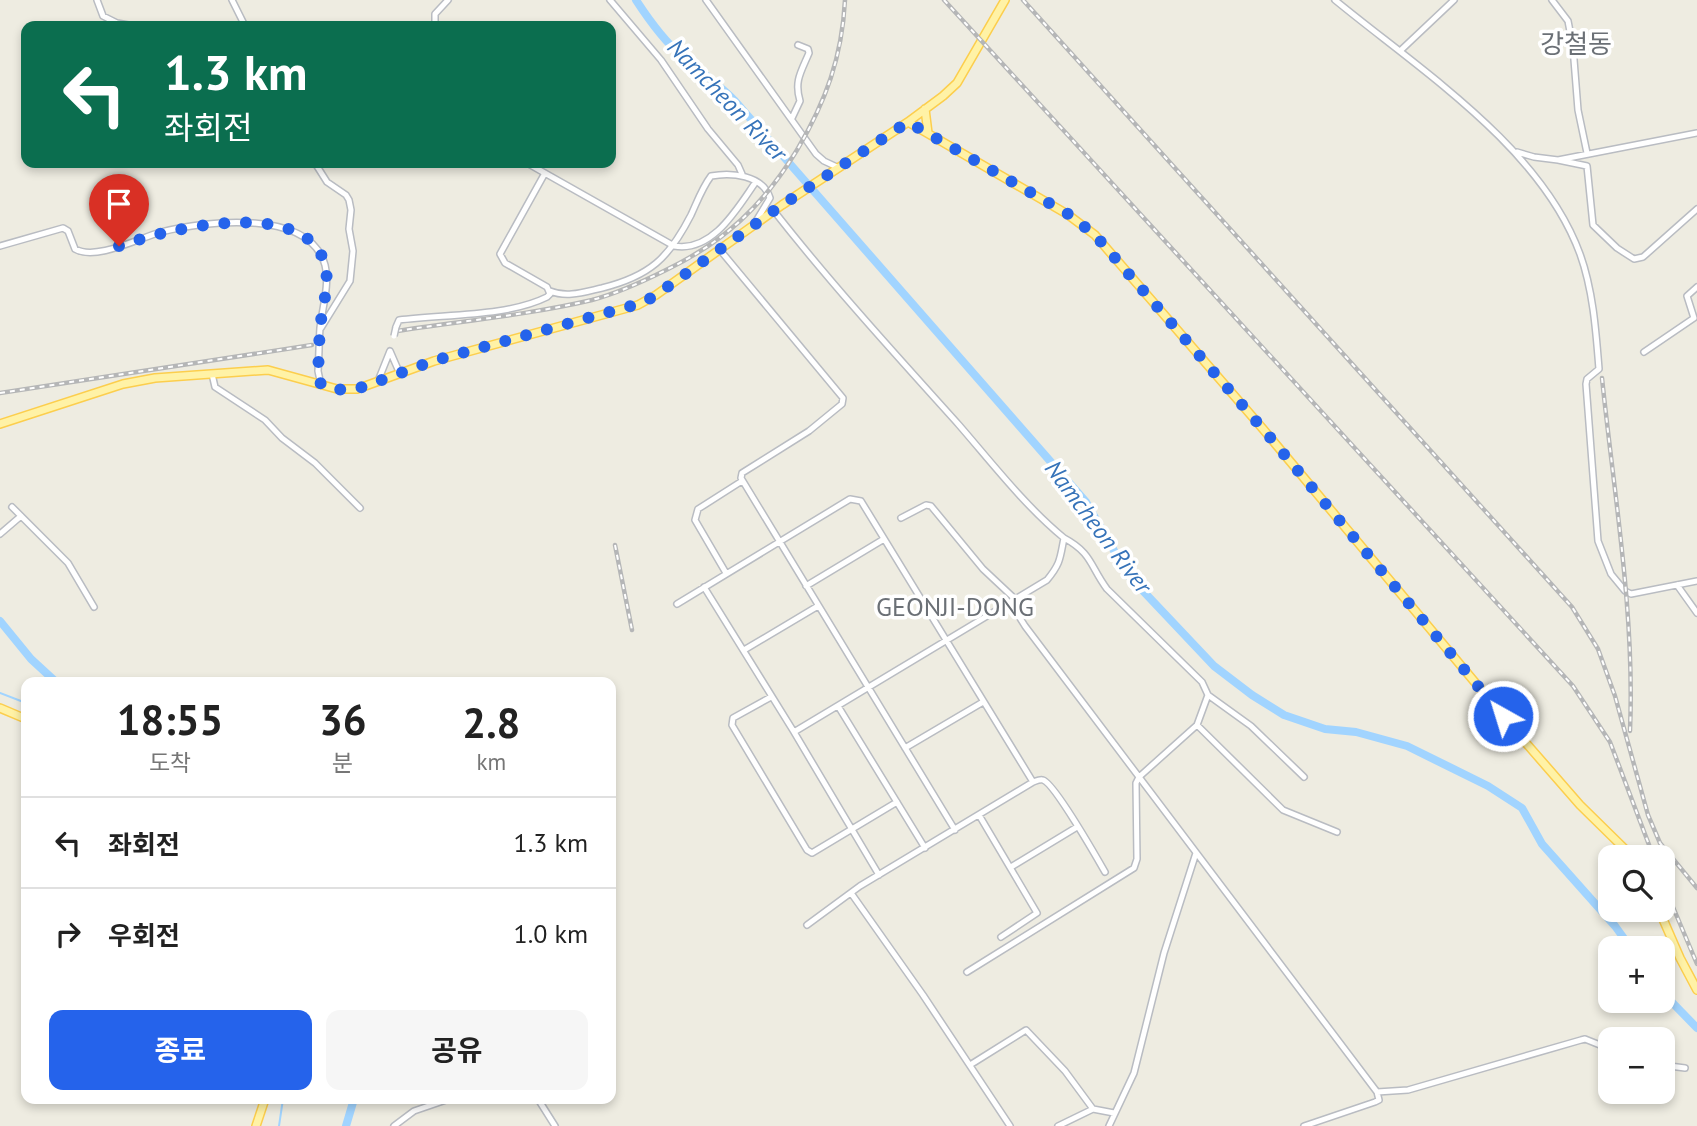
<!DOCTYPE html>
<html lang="ko">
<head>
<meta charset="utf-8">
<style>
  body { margin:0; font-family:"PT Sans","Noto Sans KR",sans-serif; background:#f6f6f6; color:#222; height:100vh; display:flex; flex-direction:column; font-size:26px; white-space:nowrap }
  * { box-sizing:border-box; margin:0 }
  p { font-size:23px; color:#767676 }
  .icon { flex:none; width:38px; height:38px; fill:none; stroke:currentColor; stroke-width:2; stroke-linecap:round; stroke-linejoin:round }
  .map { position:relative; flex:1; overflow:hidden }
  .details { position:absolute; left:21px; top:677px; width:595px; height:427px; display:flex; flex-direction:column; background:#fff; border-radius:14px; box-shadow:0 4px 10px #0003 }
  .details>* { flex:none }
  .guide { position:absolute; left:21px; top:21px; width:595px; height:147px; border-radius:14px; box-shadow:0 4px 10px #0003; background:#0b6e4f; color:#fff; overflow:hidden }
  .buttons { position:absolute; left:1598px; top:845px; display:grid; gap:14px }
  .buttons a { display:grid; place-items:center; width:77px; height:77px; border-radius:14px; background:#fff; box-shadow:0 4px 10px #0003; font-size:35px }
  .pin { position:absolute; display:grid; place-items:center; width:60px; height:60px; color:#fff; margin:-72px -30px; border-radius:50% 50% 50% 0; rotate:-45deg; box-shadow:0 0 7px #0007 }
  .pin .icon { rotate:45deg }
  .me { position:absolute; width:77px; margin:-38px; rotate:321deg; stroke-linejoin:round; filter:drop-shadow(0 0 5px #0008) }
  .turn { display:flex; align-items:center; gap:24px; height:147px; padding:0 28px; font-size:32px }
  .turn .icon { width:91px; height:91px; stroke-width:2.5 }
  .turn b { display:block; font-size:49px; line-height:60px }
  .eta { display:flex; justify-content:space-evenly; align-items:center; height:119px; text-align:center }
  .eta b { font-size:42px; font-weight:700; line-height:49px }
  .cta { display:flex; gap:14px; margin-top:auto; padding:14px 28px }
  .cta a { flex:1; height:80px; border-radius:14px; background:#2563eb; color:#fff; font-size:28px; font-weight:700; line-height:80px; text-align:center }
  .cta a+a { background:#f6f6f6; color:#222 }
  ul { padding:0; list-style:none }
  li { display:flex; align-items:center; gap:21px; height:91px; padding:0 28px; border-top:2px solid #e0e0e0 }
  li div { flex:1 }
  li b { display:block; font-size:26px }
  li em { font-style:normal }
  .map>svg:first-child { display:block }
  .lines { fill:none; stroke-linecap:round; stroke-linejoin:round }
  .stream { stroke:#a1d4ff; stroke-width:2 }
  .river { stroke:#a1d4ff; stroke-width:8 }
  .minor-casing { stroke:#b9bcc2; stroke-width:8 }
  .major-casing { stroke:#fcce4d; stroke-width:10 }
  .minor { stroke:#fff; stroke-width:5 }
  .major { stroke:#fff2a6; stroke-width:7 }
  .rail-casing { stroke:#b5b6b7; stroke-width:4.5 }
  .rail { stroke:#fff; stroke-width:2; stroke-dasharray:5; stroke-linecap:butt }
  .minor-bridge-casing { stroke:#b9bcc2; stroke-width:8; stroke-linecap:butt }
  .minor-bridge { stroke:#fff; stroke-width:5 }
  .route { stroke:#2563eb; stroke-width:12; stroke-dasharray:0 21.6 }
  .labels { text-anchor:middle; stroke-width:7; stroke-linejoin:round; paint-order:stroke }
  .water-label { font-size:24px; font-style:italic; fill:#3673b9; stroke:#fff }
  .quarter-label { font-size:26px; fill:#6b7076; stroke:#fff }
</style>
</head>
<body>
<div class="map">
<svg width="1697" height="1126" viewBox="0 0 1697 1126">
  <rect width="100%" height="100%" fill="#eeece1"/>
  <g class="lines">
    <path class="stream" d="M0,693L26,703
      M279,1126L283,1099"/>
    <path class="river" d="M636,0C649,20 664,41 682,56C700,71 718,84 734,100L1086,502L1128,575L1214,666L1252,695L1284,715L1325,729L1356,732L1407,746L1488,786L1522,808L1542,844L1615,926L1631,948
      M0,621L31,659L56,682
      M1662,992L1697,1028
      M346,1126L354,1099"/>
    <g class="minor-casing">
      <path id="minor" d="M97,0L103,16L117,23L134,26
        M232,0L245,26
        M610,0L661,60L708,129L738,165L742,174
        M706,0L816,154L824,161L839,168
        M1335,0C1420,70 1541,147 1580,254C1593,290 1596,331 1599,369L1587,379L1586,384L1598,541L1611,574L1625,591L1631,594L1697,581
        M1552,0L1568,21L1573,47L1578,110L1587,153
        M435,26V14L448,0
        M1400,51L1454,0
        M792,118L800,101C794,81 801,72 809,53L808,49L798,45
        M1517,152L1534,157L1558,160L1697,133
        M1558,160L1587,166L1593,225L1617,248L1634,259L1643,257L1697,209
        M315,163L327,182L346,195L349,200L351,210L349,229L353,251L350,281L321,328
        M527,163L674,246C712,253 737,209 755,183
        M0,246L63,228L68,231L75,249C96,261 139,238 161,232C204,221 309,208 325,265C330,284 322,309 320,328C319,342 319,357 318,371L321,385
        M720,250L843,398L842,404L809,431L742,473L741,478L955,830
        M550,291C567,298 584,292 602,288C650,276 669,258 691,215C697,202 702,188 711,176C731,172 763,175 770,198L756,221
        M396,327L399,320C443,314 507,317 547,297L550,294L547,287L505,263L500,254L545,173
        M1644,352L1694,318L1687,296L1697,287
        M212,374L215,387L265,420L282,438L315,463L360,508
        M378,381L390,351L400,374
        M12,507L68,563L94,607
        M901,518L926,505L931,506L983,569L1015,599
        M0,534L21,516
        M726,573L695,520L698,509L742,481
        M1677,585L1697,613
        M806,586L884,539
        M704,587L794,732L1047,580C1061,563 1060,558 1064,538C1025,506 992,463 959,425C896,355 832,285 774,211
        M1010,602L1025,626L1377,1092L1379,1100L1375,1102L1304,1126
        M677,604L850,499L861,501L1033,782L860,886L807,925
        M744,650L818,606
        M1208,695L1251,726L1304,777
        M771,697L733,718L732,725L807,850L812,853L897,802
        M838,706L925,848
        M1197,725L1283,810L1337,832
        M794,732L879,875
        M905,748L983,702
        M1033,782C1036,781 1040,779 1043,780C1054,783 1097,858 1105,872
        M979,815L1037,913L1001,937
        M1011,867L1077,827
        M851,893L923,995L1010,1126
        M967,972L1134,868L1137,859L1136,783L1139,777L1197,725L1208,695L1202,682L1107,589C1090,566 1092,553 1064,538
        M970,1065L1026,1030L1065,1071L1093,1109L1114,1113
        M1662,1065L1685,1068
        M1377,1092L1408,1090L1581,1040L1585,1039L1610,1049
        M538,1099L555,1126
        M394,1126L414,1111L449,1099
        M1058,1126L1093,1109
        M1109,1126L1134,1073L1164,953L1196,853"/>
    </g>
    <g class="major-casing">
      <path id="major" d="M925,109L928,133
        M908,122L1067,214L1095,235L1263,429L1519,735L1580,805L1634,858
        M0,424L123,384L155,378L268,370L337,389H357L434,361L638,305L656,295L782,205L908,122L943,96L957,83L1005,0
        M0,708L26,719
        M1659,910L1680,958L1697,990
        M256,1126L265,1099"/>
    </g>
    <use href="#minor" class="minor"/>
    <use href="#major" class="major"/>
    <g class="rail-casing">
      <path id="rail" d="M944,0L1573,686L1610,742L1654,858
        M1023,0L1572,607L1598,649L1615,696L1648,815L1660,843L1697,888
        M397,331C462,321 528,315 592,300C618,293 642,282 666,270C724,242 763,206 797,150C826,101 842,57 845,0
        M1602,378C1614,495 1635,613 1630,731
        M0,393L312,345
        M615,545L632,630
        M1662,881L1697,964"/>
    </g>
    <use href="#rail" class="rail"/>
    <g class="minor-bridge-casing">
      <path id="minor-bridge" d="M394,336L396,327"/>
    </g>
    <use href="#minor-bridge" class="minor-bridge"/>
  </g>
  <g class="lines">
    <path class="route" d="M119,246C167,229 304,195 325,264C330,283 322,309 320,328C319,342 319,357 318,371L321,385L342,390L357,389L433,361L642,303L656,295L782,205L908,122L1068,214L1095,235L1263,429L1503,716"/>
  </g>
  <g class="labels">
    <g class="water-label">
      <text transform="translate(727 100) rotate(46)" y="8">Namcheon River</text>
      <text transform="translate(1098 527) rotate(53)" y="8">Namcheon River</text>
    </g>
    <g class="quarter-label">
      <text x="1576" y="53">강철동</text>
      <text x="955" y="616">GEONJI-DONG</text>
    </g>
  </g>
</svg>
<div class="buttons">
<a><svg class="icon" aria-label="search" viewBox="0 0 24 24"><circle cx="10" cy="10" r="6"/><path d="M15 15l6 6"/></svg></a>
<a>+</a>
<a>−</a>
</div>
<div class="pin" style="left:119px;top:246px;background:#d93025"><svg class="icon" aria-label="arrive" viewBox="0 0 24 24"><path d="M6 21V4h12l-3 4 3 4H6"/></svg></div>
<svg class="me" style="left:1503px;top:716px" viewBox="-20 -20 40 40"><circle r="17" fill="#2563eb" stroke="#fff" stroke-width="3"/><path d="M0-11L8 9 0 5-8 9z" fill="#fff"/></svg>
<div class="guide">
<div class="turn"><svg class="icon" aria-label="left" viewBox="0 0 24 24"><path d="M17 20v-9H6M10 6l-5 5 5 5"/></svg><div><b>1.3 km</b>좌회전</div></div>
</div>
<section class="details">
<div class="eta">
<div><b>18:55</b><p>도착</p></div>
<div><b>36</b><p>분</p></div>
<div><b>2.8</b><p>km</p></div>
</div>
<ul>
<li><svg class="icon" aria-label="left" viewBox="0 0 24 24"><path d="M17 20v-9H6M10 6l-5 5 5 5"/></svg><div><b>좌회전</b></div><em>1.3 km</em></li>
<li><svg class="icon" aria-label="right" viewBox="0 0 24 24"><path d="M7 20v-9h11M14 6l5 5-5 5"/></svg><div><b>우회전</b></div><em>1.0 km</em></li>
</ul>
<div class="cta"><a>종료</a><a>공유</a></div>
</section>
</div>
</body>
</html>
